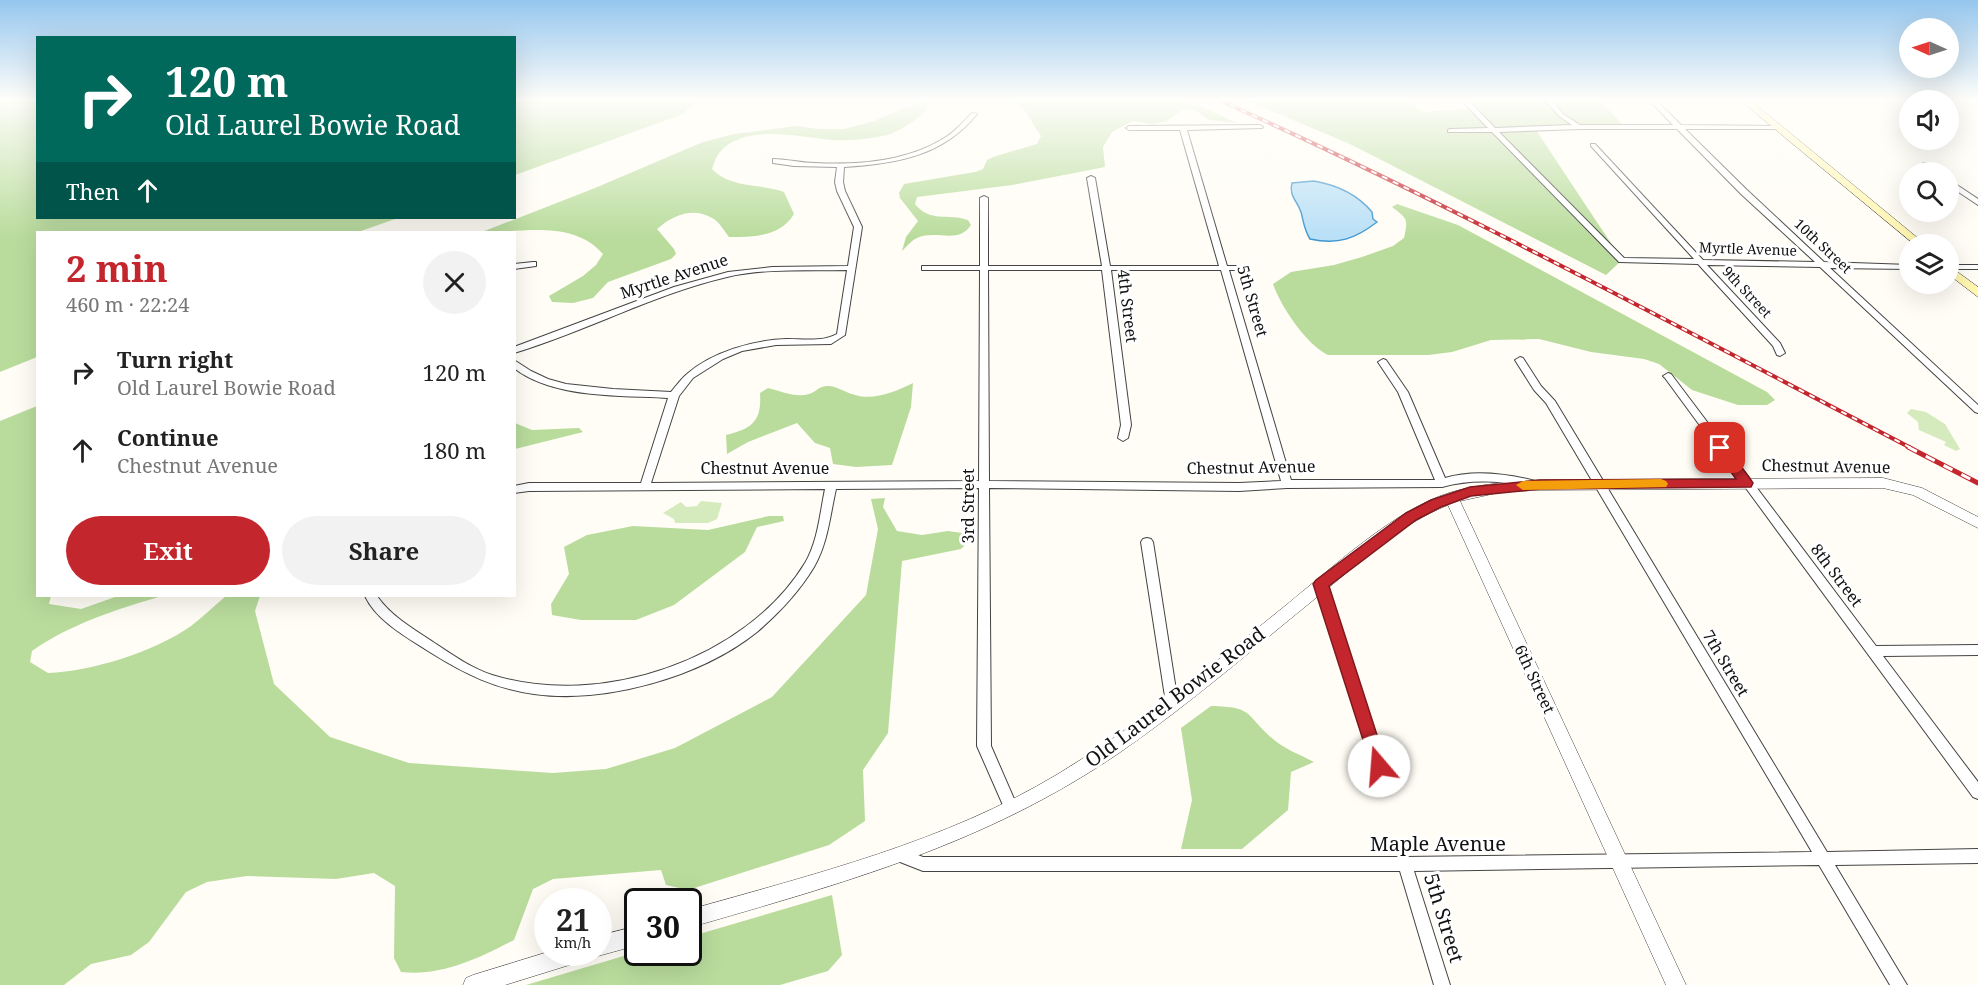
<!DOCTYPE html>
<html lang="en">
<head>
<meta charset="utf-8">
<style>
  body { margin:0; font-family:"Noto Serif",serif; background:#f2f2f2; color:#222; height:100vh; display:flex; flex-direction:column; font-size:22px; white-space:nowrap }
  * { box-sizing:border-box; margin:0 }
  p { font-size:20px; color:#767676 }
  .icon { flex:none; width:33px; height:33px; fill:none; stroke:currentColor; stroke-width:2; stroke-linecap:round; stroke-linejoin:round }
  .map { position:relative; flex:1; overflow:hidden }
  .side { position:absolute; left:36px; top:231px; width:480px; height:366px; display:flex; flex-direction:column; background:#fff; border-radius:0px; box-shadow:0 6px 24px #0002 }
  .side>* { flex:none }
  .banner { position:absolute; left:36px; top:36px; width:480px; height:183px; border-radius:0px; box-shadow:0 6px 24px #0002; background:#00695c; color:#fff; overflow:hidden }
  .needle { width:39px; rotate:273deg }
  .controls { position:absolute; left:1899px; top:18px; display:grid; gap:12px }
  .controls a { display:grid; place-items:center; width:60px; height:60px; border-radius:50%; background:#fff; box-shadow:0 6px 24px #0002; font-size:30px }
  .speed { position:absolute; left:534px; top:888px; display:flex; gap:12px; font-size:30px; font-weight:700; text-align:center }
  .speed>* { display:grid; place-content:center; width:78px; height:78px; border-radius:50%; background:#fff; box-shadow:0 6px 24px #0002; line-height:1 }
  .speed small { font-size:15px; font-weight:400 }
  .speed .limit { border:3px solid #111; border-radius:9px; background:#fff; color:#111 }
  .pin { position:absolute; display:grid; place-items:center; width:51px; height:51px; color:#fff; margin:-26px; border-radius:12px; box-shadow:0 3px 9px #0006 }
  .me { position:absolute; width:66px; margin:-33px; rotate:342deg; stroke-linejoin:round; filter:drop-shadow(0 0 4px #0008) }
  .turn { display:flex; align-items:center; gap:21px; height:126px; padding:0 30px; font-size:27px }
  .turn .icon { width:78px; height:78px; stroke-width:2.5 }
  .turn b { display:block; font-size:42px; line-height:51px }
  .then { display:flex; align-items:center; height:57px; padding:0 30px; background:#0003; gap:12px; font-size:22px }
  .round { display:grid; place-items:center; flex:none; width:63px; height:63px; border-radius:32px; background:#f2f2f2 }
  .head { display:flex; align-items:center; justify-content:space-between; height:102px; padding:0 30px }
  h1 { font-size:36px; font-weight:700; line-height:45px; color:#c4262e }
  .cta { display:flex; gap:12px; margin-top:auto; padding:12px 30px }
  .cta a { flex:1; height:69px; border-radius:36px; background:#c4262e; color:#fff; font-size:24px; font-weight:700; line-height:69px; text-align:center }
  .cta a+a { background:#f2f2f2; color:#222 }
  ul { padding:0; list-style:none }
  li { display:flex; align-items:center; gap:18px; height:78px; padding:0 30px }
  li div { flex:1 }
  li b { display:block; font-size:22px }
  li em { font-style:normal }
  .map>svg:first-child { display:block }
  .green { fill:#d5ebbd }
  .forest { fill:#b9dc9c }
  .water { fill:#b9e0f7; stroke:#3f96cf; stroke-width:1.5 }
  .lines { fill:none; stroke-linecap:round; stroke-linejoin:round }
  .minor-casing { stroke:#444; stroke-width:2 }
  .tertiary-casing { stroke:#444; stroke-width:1 }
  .secondary-casing { stroke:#333; stroke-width:1 }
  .minor { fill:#fff; fill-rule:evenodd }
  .tertiary { fill:#fff; fill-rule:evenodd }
  .secondary { fill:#fff6b0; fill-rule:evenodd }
  .rail-far1-casing { stroke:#c4262e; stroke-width:4 }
  .rail-casing { stroke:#c4262e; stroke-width:5 }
  .rail-far1 { stroke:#fff; stroke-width:2; stroke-dasharray:6; stroke-linecap:butt }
  .rail { stroke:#fff; stroke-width:3; stroke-dasharray:10; stroke-linecap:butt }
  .route { fill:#c4262e; stroke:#7f191e; stroke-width:1.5 }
  .slow { fill:#f59e0b }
  .labels { text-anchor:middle; stroke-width:6; stroke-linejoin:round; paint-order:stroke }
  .far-street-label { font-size:14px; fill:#111; stroke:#fff }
  .street-label { font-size:16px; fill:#111; stroke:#fff }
  .near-street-label { font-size:20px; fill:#111; stroke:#fff }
</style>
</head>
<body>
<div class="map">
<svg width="1978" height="985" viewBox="0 0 1978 985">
  <rect width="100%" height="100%" fill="#fffdf5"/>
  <path class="green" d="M1911,409L1926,412L1945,424L1960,449L1956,451L1944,445L1946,442L1919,430L1918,422L1907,413Z
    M701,501L722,503L717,519L708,523H675L674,519L663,513L681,502L686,507L697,506Z"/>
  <path class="forest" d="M0,100H37L38,218H398L358,232H38L37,357L0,372Z
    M515,100H697L683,114L515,175Z
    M922,100H935C929,103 929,105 926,110C919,119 898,132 887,135C869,139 850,141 832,140C801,137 744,123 720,152C716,156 714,164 712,169C732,189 759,183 784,192L794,214C780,237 753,237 729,237C725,232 720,223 714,219C693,206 673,215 657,229L674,249L676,254L671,259L608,282L593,298L573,303L552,302L549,296L583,276L596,265L603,254C572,219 522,233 482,232L595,188L703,142L734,134L797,126L818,129H844L874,121Z
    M1008,100H1174L1202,107L1237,123L1209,120L1195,110L1184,108L1167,121L1152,124L1133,121L1112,132L1103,147L1105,167L1012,185L917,197L915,204C930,223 948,213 968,220L971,225C958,245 936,229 917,238C912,240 906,247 902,251L906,237L918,221L900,198L899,193L904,184L975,172L983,169L987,160L993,157L1037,144L1041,136L1021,105Z
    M1246,100H1405L1423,112L1473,109L1465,100H1599L1623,125L1534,127L1622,260L1606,275L1350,144Z
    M1397,204L1458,225L1767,392L1775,400L1767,405H1738L1692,390L1659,364L1644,359L1591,352L1539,339L1491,340L1452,352L1428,355H1328C1307,345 1281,307 1273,284L1291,272L1334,265L1362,257L1393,246L1404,238C1408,219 1408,219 1392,207Z
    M913,383L911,407L892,465L856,467L833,464L830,448L815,443L797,423L748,442L727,454L726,435C752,429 762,421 760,393L768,388C780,391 796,398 809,394C816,392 820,385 829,386C838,387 847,393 855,395C874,401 897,391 913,383Z
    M37,406L38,596H51L49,604L81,609L118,596H162C118,609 70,624 32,651L30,662L48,673C93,671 154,652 191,626C203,617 215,605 226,596H260L255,611L274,684L330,737L409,763L553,773L606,769L675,748L772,697L866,595L878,529L871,499L885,498L883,507L897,531L922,535L948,531L962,533L969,541L961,549L902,561L888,733L863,770L865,821L829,845L688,890L666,885L661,870L553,879L533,889L514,940C480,958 440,977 401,972L394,958L395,886L374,873L336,879L247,876L207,882L186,892L149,942L131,955L91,964L64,985H0V421Z
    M515,423L532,430L579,428L583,432L515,449Z
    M769,516H783L784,521L757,527L745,552L674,605L636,620H581L552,615L551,604L569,574L564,547L587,535L633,526L708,530Z
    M1211,706C1255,707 1244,714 1273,739C1284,749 1301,755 1314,762L1291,772L1288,810L1242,849H1181L1192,800L1181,728Z
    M832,895L842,955L828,971L780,985H526L637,952H688L689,937Z"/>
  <path class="water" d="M1314,181C1337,185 1357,194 1372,212L1373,219L1377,222C1355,239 1338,245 1310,239C1305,231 1304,225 1302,216C1300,203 1288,197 1292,183Z"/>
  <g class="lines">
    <g class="minor-casing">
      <path id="minor" d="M1461,100H1468L1495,128L1572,125L1559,116L1545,100H1552L1563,114L1580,125H1673L1649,100H1656L1681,125L1780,126L1781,127L1778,129H1685L1747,190L1824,262L1910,265V269L1830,268L1978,405V413L1975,412L1820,267L1707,265L1780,343L1785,353L1780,356L1777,355L1773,346L1698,264L1619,262L1492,132H1448V130L1450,129L1488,128ZM1580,129H1677L1741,194L1815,262L1703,260L1595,144H1591V146L1694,259L1624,258L1499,132Z
        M972,113L977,114C943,156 896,164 844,167L843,182L845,191L862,227L845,335L831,344L776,345L742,351L723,359L693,378L679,396L651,483L979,481L980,270H922V266H980V198L984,196L988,198V266H1102L1087,178L1091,176L1095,178L1110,266H1219L1180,130H1129L1126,128L1129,126L1260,125L1263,127L1262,128L1187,130L1227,266H1246L1250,268L1246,270H1229L1291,480H1435L1398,392L1378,362L1383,359L1386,360L1408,392L1445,478C1475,469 1509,474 1539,482L1540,484L1539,486L1535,488C1503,481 1474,478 1442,487L1287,488L1239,491L989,488L991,746L1018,808L1016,812L1011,814L1006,812L977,746L979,488L836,489C830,515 828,543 814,567C799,592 779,613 757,632C701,677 605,704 534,694C496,689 465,674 433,654C410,639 377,622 365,596H377C391,616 412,628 433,642C451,654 471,668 492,675C600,709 746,660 805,563C818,541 820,513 825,489L529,491L514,493V486L529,483H641L668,398C621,395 553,399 514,368V360L531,371L548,379L566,384L613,389L671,392C676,386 681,379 687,374C712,352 753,340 787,339C803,339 823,342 837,334L847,270C808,271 766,268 727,277C654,294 587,331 514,353V347L674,287L728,272L772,267L848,266L854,227L837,191L835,182L837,167L794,166L773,163V159C787,159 801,163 815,163C855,165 904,162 941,140C953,134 962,123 972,113ZM988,270H1102L1121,425L1118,438L1123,441L1128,438L1131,425L1111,270H1221L1281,481L1239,483L989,481Z
        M1923,163H1929L1940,172H1932L1923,167Z
        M1948,179L1978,199V205L1948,185Z
        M533,262H536V266L514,269V264Z
        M1948,265H1978V269H1948Z
        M1520,357L1523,358L1541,386L1555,401L1827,852L1978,849V863L1835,865L1907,985H1890L1819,865L1414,871L1450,985H1434L1400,871H923L895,860L893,855L895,850L900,848L923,857H1405L1812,852L1546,403L1534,390L1515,360Z
        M1668,373L1671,374L1876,646L1978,645V655L1883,656L1978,782V799L1973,797L1665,378L1663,376Z
        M1147,538L1151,539L1153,542L1178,703L1176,707L1172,708L1168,707L1166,703L1141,542L1143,539Z
        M1321,580L1325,581L1327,584L1386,766L1384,770L1379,772L1374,770L1372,766L1315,584L1317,581Z"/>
    </g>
    <g class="tertiary-casing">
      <path id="tertiary" d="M1883,478L1922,488L1978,517V528L1913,495L1883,488L1540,490L1501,492L1460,501L1686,985H1666L1448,505C1400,524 1361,561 1322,593C1255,647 1190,704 1119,753C984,845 843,883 688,928V910C815,874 945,842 1058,774C1139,725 1212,665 1285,606C1331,569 1394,510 1449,493C1477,484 1510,482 1540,480Z
        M638,926V945L598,956L591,953L598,952V936Z
        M548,952H589L586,959L579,962L505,985H463L466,978L473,975Z"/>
    </g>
    <g class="secondary-casing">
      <path id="secondary" d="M1740,100H1750L1925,244H1914Z
        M1948,265L1978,287V297L1948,274Z"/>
    </g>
    <use href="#minor" class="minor"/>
    <use href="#tertiary" class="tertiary"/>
    <use href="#secondary" class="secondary"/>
    <g class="rail-far1-casing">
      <path id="rail-far1" d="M1219,100C1455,206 1682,329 1911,448"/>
    </g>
    <g class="rail-casing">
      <path id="rail" d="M1908,447L1978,483"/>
    </g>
    <use href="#rail-far1" class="rail-far1"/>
    <use href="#rail" class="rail"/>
  </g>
  <linearGradient id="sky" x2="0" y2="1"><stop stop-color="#95c6ee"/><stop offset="0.42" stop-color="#fffefa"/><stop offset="1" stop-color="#fffefa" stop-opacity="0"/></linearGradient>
  <rect width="1978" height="238" fill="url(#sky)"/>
  <path class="route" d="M1720,443L1725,445L1751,480L1753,483L1751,487L1540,489L1471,496L1441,507L1416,520L1329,586L1387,766L1385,771L1379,773L1373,771L1313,584L1316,580L1406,513L1431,500L1470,487L1540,480L1736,479L1714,448Z"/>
  <path class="slow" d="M1661,479L1666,481L1668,484L1666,487L1523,490L1516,485L1523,481Z"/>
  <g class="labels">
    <g class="far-street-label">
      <text transform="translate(1823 246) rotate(43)" y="5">10th Street</text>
      <text transform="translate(1748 249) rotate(2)" y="5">Myrtle Avenue</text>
      <text transform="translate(1747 292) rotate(47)" y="5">9th Street</text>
    </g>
    <g class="street-label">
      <text transform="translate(674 276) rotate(-18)" y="6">Myrtle Avenue</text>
      <text transform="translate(1253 301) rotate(74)" y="6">5th Street</text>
      <text transform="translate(1128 306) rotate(83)" y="6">4th Street</text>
      <text transform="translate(1826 466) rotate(1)" y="6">Chestnut Avenue</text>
      <text transform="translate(1251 467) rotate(-1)" y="6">Chestnut Avenue</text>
      <text x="765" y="474">Chestnut Avenue</text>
      <text transform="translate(968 506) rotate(-90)" y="6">3rd Street</text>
      <text transform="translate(1837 575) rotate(53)" y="6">8th Street</text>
      <text transform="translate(1726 663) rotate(59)" y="6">7th Street</text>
      <text transform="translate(1535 679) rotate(65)" y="6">6th Street</text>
    </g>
    <g class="near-street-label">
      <text transform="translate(1175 697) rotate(-37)" y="7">Old Laurel Bowie Road</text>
      <text x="1438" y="851">Maple Avenue</text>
      <text transform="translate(1444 918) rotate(73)" y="7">5th Street</text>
    </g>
  </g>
</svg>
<div class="controls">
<a><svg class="needle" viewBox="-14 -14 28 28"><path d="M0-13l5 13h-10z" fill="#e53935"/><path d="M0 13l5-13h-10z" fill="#767676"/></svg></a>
<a><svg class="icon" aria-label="sound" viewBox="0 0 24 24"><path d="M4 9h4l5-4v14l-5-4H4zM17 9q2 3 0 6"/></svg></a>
<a><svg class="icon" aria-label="search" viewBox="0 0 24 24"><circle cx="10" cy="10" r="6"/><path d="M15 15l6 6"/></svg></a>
<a><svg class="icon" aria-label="layers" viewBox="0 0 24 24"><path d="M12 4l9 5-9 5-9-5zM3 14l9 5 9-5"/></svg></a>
</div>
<div class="speed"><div>21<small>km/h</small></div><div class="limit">30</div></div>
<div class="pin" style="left:1720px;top:448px;background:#d93025"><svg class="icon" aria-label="arrive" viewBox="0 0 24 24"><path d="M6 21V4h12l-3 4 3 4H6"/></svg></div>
<svg class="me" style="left:1379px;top:766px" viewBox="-20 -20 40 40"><circle r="19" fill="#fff"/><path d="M0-13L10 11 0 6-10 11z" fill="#c4262e"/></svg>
<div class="banner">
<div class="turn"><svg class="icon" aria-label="right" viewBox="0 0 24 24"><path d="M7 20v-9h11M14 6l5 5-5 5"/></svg><div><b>120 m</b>Old Laurel Bowie Road</div></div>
<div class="then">Then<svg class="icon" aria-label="ahead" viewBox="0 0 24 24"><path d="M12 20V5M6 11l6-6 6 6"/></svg></div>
</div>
<section class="side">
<div class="head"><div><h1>2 min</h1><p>460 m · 22:24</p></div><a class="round"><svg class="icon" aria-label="close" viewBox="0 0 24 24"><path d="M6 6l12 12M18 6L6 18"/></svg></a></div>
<ul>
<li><svg class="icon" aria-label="right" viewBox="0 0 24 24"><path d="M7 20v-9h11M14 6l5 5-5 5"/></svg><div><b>Turn right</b><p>Old Laurel Bowie Road</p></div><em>120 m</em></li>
<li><svg class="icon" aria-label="ahead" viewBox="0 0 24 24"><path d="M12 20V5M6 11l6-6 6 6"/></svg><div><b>Continue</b><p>Chestnut Avenue</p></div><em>180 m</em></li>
</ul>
<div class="cta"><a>Exit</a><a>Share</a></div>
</section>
</div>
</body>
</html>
